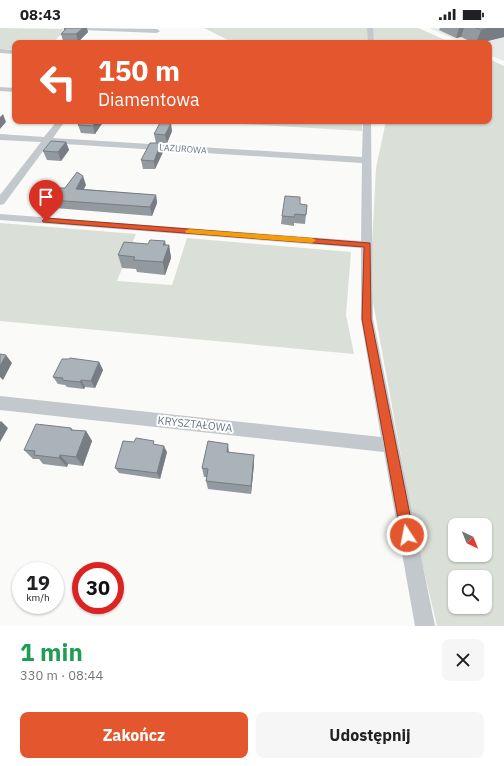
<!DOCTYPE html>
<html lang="pl">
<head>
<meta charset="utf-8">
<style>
  body { margin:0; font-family:"IBM Plex Sans",sans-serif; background:#f6f6f6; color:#202124; height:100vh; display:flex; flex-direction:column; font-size:15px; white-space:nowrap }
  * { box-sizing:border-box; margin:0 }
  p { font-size:13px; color:#757577 }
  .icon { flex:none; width:22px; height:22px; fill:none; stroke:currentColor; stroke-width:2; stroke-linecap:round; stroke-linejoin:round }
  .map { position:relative; height:598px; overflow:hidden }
  .side { display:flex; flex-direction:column; background:#fff; flex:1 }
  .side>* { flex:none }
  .banner { position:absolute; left:12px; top:12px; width:480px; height:84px; border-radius:8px; box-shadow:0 1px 3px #0004; background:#e4572e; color:#fff; overflow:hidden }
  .needle { width:26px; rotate:137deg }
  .tools { position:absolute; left:448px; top:490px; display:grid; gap:8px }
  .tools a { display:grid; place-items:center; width:44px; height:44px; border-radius:8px; background:#fff; box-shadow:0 1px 3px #0004; font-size:20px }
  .speed { position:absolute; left:12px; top:534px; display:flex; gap:8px; font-size:20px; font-weight:700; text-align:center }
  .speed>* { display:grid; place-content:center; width:52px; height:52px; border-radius:50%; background:#fff; box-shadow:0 1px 3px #0004; line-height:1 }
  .speed small { font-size:10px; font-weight:400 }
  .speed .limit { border:6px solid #d22; background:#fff; color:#111 }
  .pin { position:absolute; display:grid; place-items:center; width:34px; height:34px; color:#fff; margin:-41px -17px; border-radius:50% 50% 50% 0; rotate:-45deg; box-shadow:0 0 4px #0007 }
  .pin .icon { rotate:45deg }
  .me { position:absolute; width:44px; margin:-22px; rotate:349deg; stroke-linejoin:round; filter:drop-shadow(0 0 3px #0008) }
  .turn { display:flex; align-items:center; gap:14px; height:84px; padding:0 20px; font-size:18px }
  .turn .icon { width:52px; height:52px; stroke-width:2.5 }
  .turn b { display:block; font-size:28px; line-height:34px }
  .round { display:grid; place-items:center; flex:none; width:42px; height:42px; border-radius:8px; background:#f6f6f6 }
  .overview { display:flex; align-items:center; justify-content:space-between; height:68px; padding:0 20px }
  h1 { font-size:24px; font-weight:700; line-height:30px; color:#1e9e55 }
  .button { display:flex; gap:8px; margin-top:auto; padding:8px 20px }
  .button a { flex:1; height:46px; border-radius:8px; background:#e4572e; color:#fff; font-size:16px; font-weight:700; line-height:46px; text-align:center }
  .button a+a { background:#f6f6f6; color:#202124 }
  .status { display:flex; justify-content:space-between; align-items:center; height:28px; padding:0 20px; background:#fff; direction:ltr }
  .status svg { height:11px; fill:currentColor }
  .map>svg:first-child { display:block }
  .built { fill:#e8e9e9 }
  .green { fill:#dadfd7; fill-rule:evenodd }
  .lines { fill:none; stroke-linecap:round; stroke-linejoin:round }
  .minor { fill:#c3c8cc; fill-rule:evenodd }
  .wall { fill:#929a9f }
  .shaded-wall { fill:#777d82 }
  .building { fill:#aab3b9; stroke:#777d82 }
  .route { fill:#e4572e; stroke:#94391e }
  .slow { fill:#f59e0b }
  .labels { text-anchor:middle; stroke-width:4; stroke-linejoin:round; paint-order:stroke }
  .far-street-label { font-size:9px; fill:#657683; stroke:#fff }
  .street-label { font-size:11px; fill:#657683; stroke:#fff }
</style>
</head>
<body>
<div class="status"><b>08:43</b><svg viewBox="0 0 49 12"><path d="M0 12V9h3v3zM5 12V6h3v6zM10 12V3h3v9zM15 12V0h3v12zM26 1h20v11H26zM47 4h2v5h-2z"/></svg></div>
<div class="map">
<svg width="504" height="598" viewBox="0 0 504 598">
  <rect width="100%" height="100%" fill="#fafaf8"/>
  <path class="built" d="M429,0H504V33L489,27V15H463Z"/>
  <path class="green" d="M0,0L67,1L53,14L64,15H15V21H0Z
    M204,0H418L452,15H234Z
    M489,31L504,38V598H437L416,510L373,274L372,217L376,140L386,93H489ZM455,497H485V527H455ZM455,549H485V579H455Z
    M193,93H362V103Z
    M0,195L136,206L117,253L172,257L187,210L351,224L346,287L354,326L0,293Z"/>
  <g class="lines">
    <path class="minor" d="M80,0L157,1L160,3L157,5L83,2Z
      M367,0H373L374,15H368Z
      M0,21L15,22V26L0,25Z
      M0,59L15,60V64L0,63Z
      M57,93H65L53,110L362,129L363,93H371L373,291L435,598H415L384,424L0,382V368L381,409L361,291V220L0,192V186L361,213L362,135L49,115L4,176L0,177V167L41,114L0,112V106L44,109Z"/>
  </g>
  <path class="wall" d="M440,0H504V9L479,15H474L461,9L456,10L439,2Z
    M64,1L88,4L78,14L63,13L61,6L65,2Z
    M81,93H103V94L95,106L81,105L78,97Z
    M172,103L167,115H156L154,106Z
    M66,114L69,122L61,133L47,132L43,123Z
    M163,124L155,141H143L141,132Z
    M86,157L84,161L156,167L157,175L152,188L55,180L51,172L65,160Z
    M300,176L307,177L305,196L294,195V198L281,196L282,188Z
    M166,217H169L171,230L165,247L137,244L136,241L122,240L118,227Z
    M99,334L103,342L95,360L85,359L84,361L67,359L65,357L58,356L53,349Z
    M71,400L73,402L86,403L92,413L83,438L68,436L67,439L43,436L39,431H33L24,422Z
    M156,417L167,424L160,451L119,445L115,440Z
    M229,424L254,436L251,466L208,461L206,453L207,449H204L202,440Z"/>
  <path class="shaded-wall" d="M83,0H87L88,4L78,14L76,6Z
    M459,0H464L461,9L456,10Z
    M490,0H504V9L479,15H476L481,2Z
    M3,86L6,94L0,101V89Z
    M96,93H103V94L95,106L93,98Z
    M171,95L172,103L167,115L165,107Z
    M66,114L69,122L61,133L58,124Z
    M161,115L163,124L155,141L154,133Z
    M83,148L86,157L79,169L76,161Z
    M156,167L157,175L152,188L150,179Z
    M165,213L167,223L169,217L171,230L165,247L163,234V217Z
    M6,327L12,335L3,352L0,349V338Z
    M99,334L103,342L95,360L91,353Z
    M81,352L85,359L84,361L80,354Z
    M1,393L8,400L0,414V394Z
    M86,403L92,413L83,438L76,429Z
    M228,416L229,425L227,424Z
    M164,418L167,424L160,451L157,445Z
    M60,427L68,436L67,439L59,430Z
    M254,427V436L251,466V458Z"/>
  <path class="building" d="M65,0H83L76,6H61L66,1H64Z
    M476,0H490L481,2Z
    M81,93H96L93,98L78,97Z
    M161,93H166L171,95L165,107L154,106Z
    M51,113L66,114L58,124L43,123Z
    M150,115H161L154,133L141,132Z
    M77,144L83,148L76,161L156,167L150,179L51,172L59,160H65Z
    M285,168L300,169V176L307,177L306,187L295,186L294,189L282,188Z
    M150,212L165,213L163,217H169L163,234L133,232L135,229L118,227L124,214L148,216Z
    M0,326L6,327L0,338Z
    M70,330L99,334L91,353L81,352L80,354L70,353L62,352L63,350L53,349L62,331H69Z
    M36,396L71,400V402L86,403L76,429L60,427L59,430L34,427L35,423L24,422Z
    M136,410L154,413L153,416L164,418L157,445L115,440L123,413L134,414Z
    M208,413L228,416L227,424L254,427L251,458L206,453L208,441L202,440Z"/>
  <path class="route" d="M46,190L370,215L371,291L414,507L412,512L407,514L403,512L401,507L362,291L364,219L43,194L42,193Z"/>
  <path class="slow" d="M189,201L312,210L316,212L312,215L186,205L185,203Z"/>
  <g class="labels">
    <g class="far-street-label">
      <text transform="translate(183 121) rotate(4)" y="3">LAZUROWA</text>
    </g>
    <g class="street-label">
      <text transform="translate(195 396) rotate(6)" y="4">KRYSZTAŁOWA</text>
    </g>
  </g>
</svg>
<div class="tools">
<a><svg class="needle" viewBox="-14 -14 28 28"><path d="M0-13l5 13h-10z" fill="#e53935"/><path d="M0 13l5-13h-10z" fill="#757577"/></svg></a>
<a><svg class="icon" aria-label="search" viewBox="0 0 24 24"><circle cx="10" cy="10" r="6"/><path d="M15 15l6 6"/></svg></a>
</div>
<div class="speed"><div>19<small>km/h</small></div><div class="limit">30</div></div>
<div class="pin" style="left:46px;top:193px;background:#d93025"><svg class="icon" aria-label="arrive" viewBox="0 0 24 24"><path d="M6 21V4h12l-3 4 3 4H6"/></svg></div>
<svg class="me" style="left:407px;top:507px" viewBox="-20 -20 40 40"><circle r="17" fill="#e4572e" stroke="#fff" stroke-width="3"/><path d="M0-11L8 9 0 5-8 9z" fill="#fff"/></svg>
<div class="banner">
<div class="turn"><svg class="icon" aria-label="left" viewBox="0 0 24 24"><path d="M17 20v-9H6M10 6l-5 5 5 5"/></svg><div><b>150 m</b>Diamentowa</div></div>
</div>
</div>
<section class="side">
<div class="overview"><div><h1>1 min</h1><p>330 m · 08:44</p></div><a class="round"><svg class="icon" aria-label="close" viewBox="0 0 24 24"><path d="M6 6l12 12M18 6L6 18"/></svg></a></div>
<div class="button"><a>Zakończ</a><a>Udostępnij</a></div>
</section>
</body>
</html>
